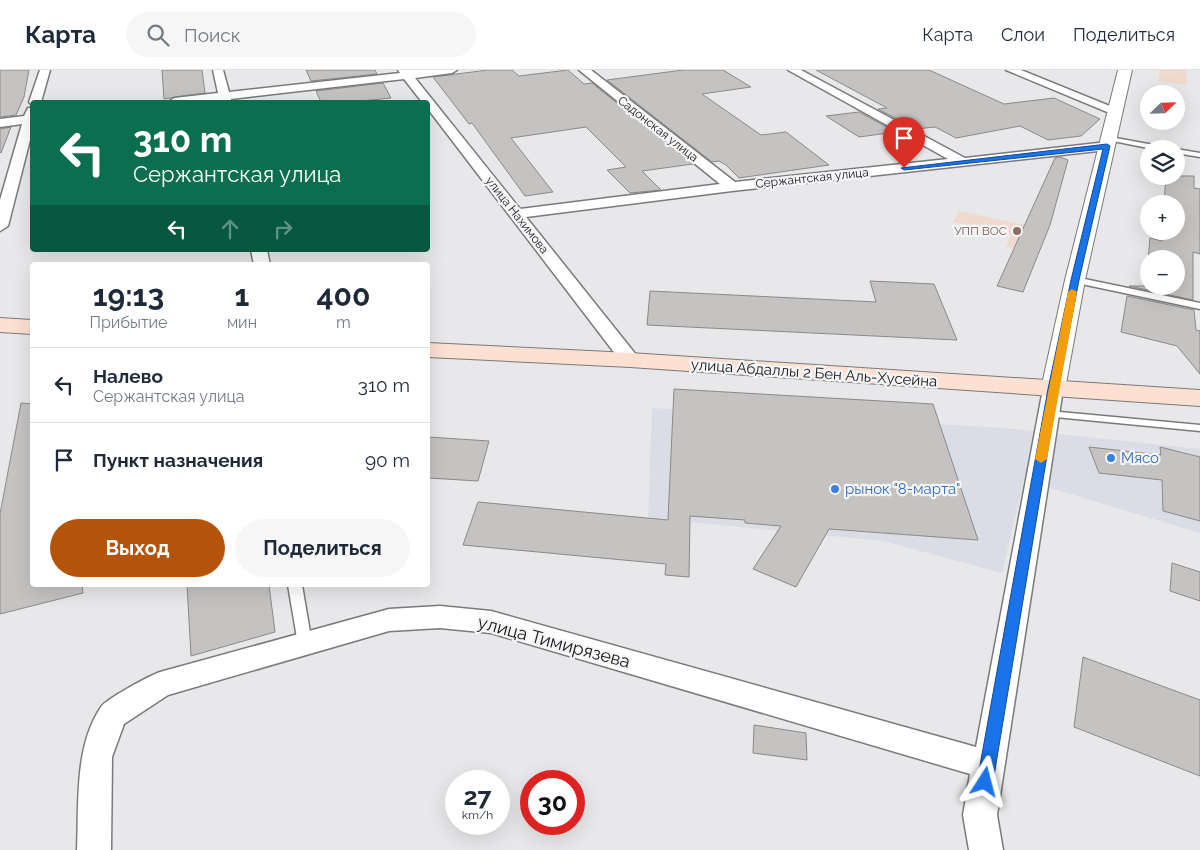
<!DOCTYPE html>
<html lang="ru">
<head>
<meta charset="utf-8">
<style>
  body { margin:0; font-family:Raleway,sans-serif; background:#f6f6f7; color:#1f2937; height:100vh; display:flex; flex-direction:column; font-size:19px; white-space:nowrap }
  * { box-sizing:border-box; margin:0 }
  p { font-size:16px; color:#747a83 }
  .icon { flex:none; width:28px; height:28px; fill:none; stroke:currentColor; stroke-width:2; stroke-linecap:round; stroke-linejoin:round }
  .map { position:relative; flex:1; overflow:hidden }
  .details { position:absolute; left:30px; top:192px; width:400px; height:325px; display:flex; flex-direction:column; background:#fff; border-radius:5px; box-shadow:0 5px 20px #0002 }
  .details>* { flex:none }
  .banner { position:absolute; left:30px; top:30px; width:400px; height:152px; border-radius:5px; box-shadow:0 5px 20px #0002; background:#0b6e4f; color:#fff; overflow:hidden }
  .needle { width:32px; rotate:67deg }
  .controls { position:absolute; left:1140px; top:15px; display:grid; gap:10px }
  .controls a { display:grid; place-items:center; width:45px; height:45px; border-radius:50%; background:#fff; box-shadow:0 5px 20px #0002; font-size:25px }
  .speed { position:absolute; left:445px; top:700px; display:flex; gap:10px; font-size:25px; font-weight:700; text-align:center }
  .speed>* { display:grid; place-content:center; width:65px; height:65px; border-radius:50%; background:#fff; box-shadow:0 5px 20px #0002; line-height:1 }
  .speed small { font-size:12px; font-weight:400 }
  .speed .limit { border:8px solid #d22; background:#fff; color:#111 }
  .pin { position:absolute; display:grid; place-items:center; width:42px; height:42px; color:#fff; margin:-51px -21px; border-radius:50% 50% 50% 0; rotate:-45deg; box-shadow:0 0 5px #0007 }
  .pin .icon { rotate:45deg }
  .me { position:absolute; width:55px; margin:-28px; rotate:9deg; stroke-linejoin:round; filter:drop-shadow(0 0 4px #0008) }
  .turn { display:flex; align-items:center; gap:18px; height:105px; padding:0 20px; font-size:22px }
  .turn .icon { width:65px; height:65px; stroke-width:2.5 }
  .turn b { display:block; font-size:35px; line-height:42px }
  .lanes { display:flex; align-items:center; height:48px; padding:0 20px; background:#0003; justify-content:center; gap:25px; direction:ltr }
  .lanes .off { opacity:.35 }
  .eta { display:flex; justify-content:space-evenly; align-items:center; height:85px; text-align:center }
  .eta b { font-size:30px; font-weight:700; line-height:35px }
  .primary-button { display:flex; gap:10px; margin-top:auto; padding:10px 20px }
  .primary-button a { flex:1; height:58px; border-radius:30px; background:#b45309; color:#fff; font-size:20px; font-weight:700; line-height:58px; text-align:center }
  .primary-button a+a { background:#f6f6f7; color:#1f2937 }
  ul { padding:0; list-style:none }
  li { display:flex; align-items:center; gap:15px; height:75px; padding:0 20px; border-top:1px solid #e0e1e3 }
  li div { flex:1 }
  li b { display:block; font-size:19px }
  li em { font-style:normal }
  header { display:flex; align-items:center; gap:30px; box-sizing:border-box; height:70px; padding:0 25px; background:#fff; border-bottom:1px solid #e0e1e3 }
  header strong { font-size:24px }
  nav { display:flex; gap:28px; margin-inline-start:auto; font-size:18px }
  .search { width:350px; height:45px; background:#f6f6f7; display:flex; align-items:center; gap:12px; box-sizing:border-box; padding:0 18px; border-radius:28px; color:#747a83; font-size:19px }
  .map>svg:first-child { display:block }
  .built { fill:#dbdde6 }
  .education { fill:#f0dace }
  .building { fill:#c5c3c2; stroke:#8b8988; fill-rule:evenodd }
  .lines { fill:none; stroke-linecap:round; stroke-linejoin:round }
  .service-casing { stroke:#7a7a7c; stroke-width:3 }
  .minor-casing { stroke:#7a7a7c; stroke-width:3 }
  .tertiary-casing { stroke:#7a7a7c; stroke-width:2 }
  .secondary-casing { stroke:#7a7a7c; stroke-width:2 }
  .service { fill:#fff; fill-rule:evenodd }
  .minor { fill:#fff; fill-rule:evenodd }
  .tertiary { fill:#fff; fill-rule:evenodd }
  .secondary { fill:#fce0d2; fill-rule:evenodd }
  .route { fill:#1a73e8; stroke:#114b97 }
  .slow { fill:#f59e0b }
  .education-dot { fill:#8d6e63; stroke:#f5f6f8; stroke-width:2 }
  .shop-dot { fill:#3f7fe0; stroke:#f5f6f8; stroke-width:2 }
  .labels { text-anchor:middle; stroke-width:4.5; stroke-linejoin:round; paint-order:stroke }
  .far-street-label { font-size:12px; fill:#181819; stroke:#f5f6f8 }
  .far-education-label { font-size:12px; fill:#785e54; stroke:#f5f6f8; text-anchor:end }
  .street-label { font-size:15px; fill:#181819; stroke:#f5f6f8 }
  .shop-label { font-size:15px; fill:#366cbe; stroke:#f5f6f8; text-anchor:start }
  .near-street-label { font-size:18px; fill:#181819; stroke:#f5f6f8 }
</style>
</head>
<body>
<header>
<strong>Карта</strong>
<div class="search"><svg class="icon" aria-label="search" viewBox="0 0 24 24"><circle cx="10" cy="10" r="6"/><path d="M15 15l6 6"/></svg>Поиск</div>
<nav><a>Карта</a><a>Слои</a><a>Поделиться</a></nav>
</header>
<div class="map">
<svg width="1200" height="780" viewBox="0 0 1200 780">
  <rect width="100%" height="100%" fill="#e8e8ea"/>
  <path class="built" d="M652,338L1005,358L1200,379V463L1024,410L1002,503L883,471L648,448Z"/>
  <path class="education" d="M1159,0H1186L1187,15L1159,11Z
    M959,141L1039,158L1030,182L1006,177L1011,164L953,152Z"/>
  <path class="building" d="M0,0H29L24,27L16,45L0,47Z
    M162,0H202L205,23L164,29Z
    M306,0H375L377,4L311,11Z
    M488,0H512L519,6L568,0L584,14L592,13L693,94L642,101L661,120L630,123L607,100L626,97L586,57L511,68L553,122L525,126L472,53L469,54L433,7Z
    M683,0H723L751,17L702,24L761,65L786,62L829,95L739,108L726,95L719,91L712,92L607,10Z
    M816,0H929L1004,34L1054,28L1100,49L1081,66L1048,70L1020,56L956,68L935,57L916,59L878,39L887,38Z
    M383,13L391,28L351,32H321L316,21Z
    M859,42L896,62L859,67L826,46Z
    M11,57L1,83L0,82V59Z
    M1060,87L1068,90L1050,155L1023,222L997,216L1055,88Z
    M1166,106H1194V118L1200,119V184L1193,182V230L1129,216H1146L1150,168L1162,171L1163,161H1176V134H1164ZM1149,189H1176V216H1149Z
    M870,211L934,214L957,270L647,255L650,221L876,232Z
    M1127,226L1194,240L1196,260L1200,261V304L1177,276L1121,262Z
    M674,319L933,334L978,470L829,459L796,517L753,499L781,456L745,453V450L690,446L689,507L665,505L666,494L463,475L478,432L668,450Z
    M21,333L32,334V515H82L83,523L0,544V444Z
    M428,367L489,371L478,411L428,408Z
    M1089,377L1161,385L1160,377L1200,387V451L1163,441L1162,410L1099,403Z
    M1172,493L1200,502V531L1170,521Z
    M187,515H269L275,562L191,586Z
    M1083,587L1200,630V706L1074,657Z
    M754,655L806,663L807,690L753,683Z"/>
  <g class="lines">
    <g class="service-casing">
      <path id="service" d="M1110,67L1165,77L1168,79H1153L1108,70V68Z
        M1176,79L1200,83V87L1176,83Z
        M1075,207L1200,233V239L1072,212L1071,210Z
        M1049,341L1200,355V361L1045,346L1044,344Z
        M288,515H302L312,574L310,578L305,580L300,578L298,574Z"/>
    </g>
    <g class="minor-casing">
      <path id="minor" d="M40,0H50L41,32H32V35L29,32Z
        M213,0H223L229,22L400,3L398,0H457L452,3L415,8L520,139L720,114L579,0H591L735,112L948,89L788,0H801L965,88L1107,72L1114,76L1107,80L732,121L526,147L637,286L640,290L637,294H623L428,39V32H422L404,9L231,29V32H221L220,30L169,32L174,28L218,23Z
        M1006,0H1021L1122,41L1120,44H1112Z
        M28,38H32V62L8,156L0,161V130L22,54L0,57V49L24,46Z
        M251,180H267L270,195H254Z
        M1053,313L1060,315L1063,319L997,745L1003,780H969L963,745L970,704L491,563L440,558L389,561L168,625L124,654L112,687L111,780H77C79,734 74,677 101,637C106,629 149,606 160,602L389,539L440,536L491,541L976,677L1043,319L1046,315Z"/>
    </g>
    <g class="tertiary-casing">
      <path id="tertiary" d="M1118,0H1132L1085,210L1065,319L1062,324L1053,326L1044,324L1041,319L1065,210Z"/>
    </g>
    <g class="secondary-casing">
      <path id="secondary" d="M0,248L32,250V264L0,262Z
        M428,273L630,283L1200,320V336L630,297L428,287Z"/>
    </g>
    <use href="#service" class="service"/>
    <use href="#minor" class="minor"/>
    <use href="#tertiary" class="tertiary"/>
    <use href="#secondary" class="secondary"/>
  </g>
  <path class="route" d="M1107,74L1110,76L1079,210L1058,319L993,712L991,717L985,719L979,717L977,712L1048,319L1071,210L1103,79L904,100L901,98Z"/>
  <path class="slow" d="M1072,219L1077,222L1047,389L1041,393L1035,389L1068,222Z"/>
  <circle class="education-dot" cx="1017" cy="161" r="5"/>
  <g class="shop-dot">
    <circle cx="1111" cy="388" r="5"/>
    <circle cx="835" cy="419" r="5"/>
  </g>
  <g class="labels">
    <g class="far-street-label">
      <text transform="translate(658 59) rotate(38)" y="4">Садонская улица</text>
      <text transform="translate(812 108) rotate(-6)" y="4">Сержантская улица</text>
      <text transform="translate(517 145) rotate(52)" y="4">улица Нахимова</text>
    </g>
    <g class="far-education-label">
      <text x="1007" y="165">УПП ВОС</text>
    </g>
    <g class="street-label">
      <text transform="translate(814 303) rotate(4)" y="5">улица Абдаллы 2 Бен Аль-Хусейна</text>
    </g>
    <g class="shop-label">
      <text x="1121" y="393">Мясо</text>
      <text x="845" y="424">рынок "8-марта"</text>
    </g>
    <g class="near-street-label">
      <text transform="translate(554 572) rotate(15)" y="6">улица Тимирязева</text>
    </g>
  </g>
</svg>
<div class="controls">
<a><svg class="needle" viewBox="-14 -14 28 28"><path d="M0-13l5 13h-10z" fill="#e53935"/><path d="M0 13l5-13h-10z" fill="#747a83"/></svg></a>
<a><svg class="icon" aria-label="layers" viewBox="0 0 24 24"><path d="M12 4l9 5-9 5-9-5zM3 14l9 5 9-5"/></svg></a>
<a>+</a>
<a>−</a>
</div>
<div class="speed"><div>27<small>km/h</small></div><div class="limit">30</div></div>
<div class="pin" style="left:904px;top:98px;background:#d93025"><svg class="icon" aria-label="arrive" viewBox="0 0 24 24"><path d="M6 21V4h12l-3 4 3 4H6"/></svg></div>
<svg class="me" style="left:985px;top:712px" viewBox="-20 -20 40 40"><path d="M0-17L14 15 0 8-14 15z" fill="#1a73e8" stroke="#fff" stroke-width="4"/></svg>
<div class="banner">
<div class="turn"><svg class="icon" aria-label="left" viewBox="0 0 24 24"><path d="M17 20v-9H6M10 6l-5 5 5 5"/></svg><div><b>310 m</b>Сержантская улица</div></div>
<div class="lanes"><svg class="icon" aria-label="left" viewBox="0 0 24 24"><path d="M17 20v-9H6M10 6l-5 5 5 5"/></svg><svg class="icon off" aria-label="ahead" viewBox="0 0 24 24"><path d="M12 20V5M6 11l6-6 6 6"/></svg><svg class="icon off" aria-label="right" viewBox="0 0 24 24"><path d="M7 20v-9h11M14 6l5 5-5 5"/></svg></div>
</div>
<section class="details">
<div class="eta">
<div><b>19:13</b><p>Прибытие</p></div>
<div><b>1</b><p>мин</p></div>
<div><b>400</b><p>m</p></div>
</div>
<ul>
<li><svg class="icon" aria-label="left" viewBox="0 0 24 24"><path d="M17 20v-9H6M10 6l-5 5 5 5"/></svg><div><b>Налево</b><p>Сержантская улица</p></div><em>310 m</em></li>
<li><svg class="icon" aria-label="arrive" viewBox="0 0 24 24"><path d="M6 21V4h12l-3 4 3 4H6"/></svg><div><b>Пункт назначения</b></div><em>90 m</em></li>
</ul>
<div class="primary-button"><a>Выход</a><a>Поделиться</a></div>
</section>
</div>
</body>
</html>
